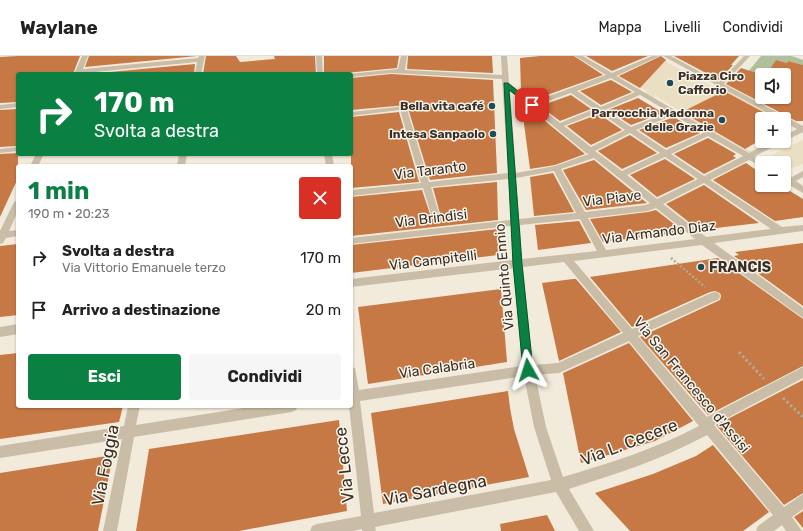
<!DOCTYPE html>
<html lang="it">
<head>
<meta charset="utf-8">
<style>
  body { margin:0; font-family:Rubik,sans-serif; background:#f6f6f6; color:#222; height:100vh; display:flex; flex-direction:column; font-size:15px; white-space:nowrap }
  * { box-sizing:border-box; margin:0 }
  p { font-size:13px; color:#767676 }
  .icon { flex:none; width:22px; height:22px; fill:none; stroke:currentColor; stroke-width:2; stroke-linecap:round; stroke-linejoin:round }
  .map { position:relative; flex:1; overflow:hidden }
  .side { position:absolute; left:16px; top:108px; width:337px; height:244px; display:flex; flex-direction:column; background:#fff; border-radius:4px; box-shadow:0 1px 3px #0004 }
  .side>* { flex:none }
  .guide { position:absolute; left:16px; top:16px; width:337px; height:84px; border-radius:4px; box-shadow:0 1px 3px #0004; background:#0b8043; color:#fff; overflow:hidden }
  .buttons { position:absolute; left:755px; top:12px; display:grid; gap:8px }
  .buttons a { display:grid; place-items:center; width:36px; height:36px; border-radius:4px; background:#fff; box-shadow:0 1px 3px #0004; font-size:20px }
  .pin { position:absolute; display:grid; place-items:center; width:34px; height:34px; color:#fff; margin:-17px; border-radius:8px; box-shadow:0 2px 6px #0006 }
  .me { position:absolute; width:44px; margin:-22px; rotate:354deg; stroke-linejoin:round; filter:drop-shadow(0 0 3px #0008) }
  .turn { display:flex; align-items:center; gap:14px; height:84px; padding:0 12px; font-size:18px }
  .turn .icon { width:52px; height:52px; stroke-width:2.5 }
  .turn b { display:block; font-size:28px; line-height:34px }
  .round { display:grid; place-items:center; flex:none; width:42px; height:42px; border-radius:4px; background:#f6f6f6 }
  .headline { display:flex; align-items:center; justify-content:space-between; height:68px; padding:0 12px }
  h1 { font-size:24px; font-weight:700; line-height:30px; color:#0b8043 }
  .cta { display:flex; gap:8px; margin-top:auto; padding:8px 12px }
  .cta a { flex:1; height:46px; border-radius:4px; background:#0b8043; color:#fff; font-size:16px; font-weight:700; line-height:46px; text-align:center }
  .cta a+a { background:#f6f6f6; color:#222 }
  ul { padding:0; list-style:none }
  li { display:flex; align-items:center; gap:12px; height:52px; padding:0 12px }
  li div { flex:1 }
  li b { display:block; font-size:15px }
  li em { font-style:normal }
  header { display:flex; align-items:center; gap:24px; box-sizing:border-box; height:56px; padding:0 20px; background:#fff; border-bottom:1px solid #e0e0e0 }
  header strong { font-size:19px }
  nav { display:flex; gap:22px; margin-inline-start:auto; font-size:14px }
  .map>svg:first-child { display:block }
  .green { fill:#afc19b }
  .plaza { fill:#eadfc2 }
  .building { fill:#c67945 }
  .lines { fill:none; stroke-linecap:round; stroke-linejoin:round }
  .path-far1 { stroke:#b6a791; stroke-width:2.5; stroke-dasharray:2 2; stroke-linecap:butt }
  .path { stroke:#b6a791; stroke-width:3; stroke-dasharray:2.5 2.5; stroke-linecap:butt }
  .minor { fill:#cabda7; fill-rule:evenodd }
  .route { fill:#0b8043; stroke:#07532c }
  .poi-dot { fill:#1d4b58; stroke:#faf4e8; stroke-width:1.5 }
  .labels { text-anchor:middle; stroke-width:3; stroke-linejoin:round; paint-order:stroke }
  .far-poi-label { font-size:12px; font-weight:bold; fill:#372f28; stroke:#faf4e8; text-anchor:end }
  .street-label { font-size:14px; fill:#372f28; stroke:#faf4e8 }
  .poi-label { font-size:14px; font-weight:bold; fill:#372f28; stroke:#faf4e8; text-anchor:start }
  .near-street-label { font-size:17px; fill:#372f28; stroke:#faf4e8 }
</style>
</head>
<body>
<header>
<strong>Waylane</strong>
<nav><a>Mappa</a><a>Livelli</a><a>Condividi</a></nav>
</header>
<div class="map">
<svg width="803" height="475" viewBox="0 0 803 475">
  <rect width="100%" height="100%" fill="#f2ebdb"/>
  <path class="green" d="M761,0H792L803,4V9L788,5L787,7L776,4L769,19L747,17Z"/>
  <path class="plaza" d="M660,1L667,5L666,6L714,31L716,30L726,34L781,63L684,56L751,95L769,85H774L750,97L748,96L677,55V53L655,40L653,42L646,38L647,35L625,22L623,25L615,20L622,17L630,22Z
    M803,84V108L796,111L789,112L784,111V107H776L773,104L772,99L774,98Z"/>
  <path class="building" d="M18,0H80L73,18H18V46L0,47V1Z
    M89,0H197L85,11Z
    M206,0H236L240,6L275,3L274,0H315L316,18H203Z
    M324,0H399L397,12L335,18H324Z
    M408,0H492L493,17L407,13Z
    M540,0H574L603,19L533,44L521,35L520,2Z
    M586,0H648L612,15Z
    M661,0L666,4L640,32L619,20Z
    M674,0H739L731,9H733L719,24Z
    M776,4L787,7L788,5L803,9V65H796L726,28L741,12L763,19H762V41H784V19H766Z
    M195,8L194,18H89Z
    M391,18L493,24L497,117L430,124L407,49L351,54V22Z
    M611,24L632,36L601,49L580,35Z
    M724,35L776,63H762V83L745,93L682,56Z
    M571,39L591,53L560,65L540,50Z
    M638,42L663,57L631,69L608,54Z
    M521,45L585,98L555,109L530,113Z
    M18,53V90L0,91V54Z
    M399,56L419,126L351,132V61Z
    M599,58L622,74L591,89L567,70Z
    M674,61L700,77L666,92L639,74Z
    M630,79L657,97L622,113L598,95Z
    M708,82L736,98L733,100L736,102L704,118L674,98Z
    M18,97V122L0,161V98Z
    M665,103L695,123L657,141L630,119Z
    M594,104L647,147L586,154L563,114Z
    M746,107L762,118V129H780L803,143V161L775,165L713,124Z
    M553,117L574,156L534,160L530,121Z
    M497,126L498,164L351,180V141L422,134L431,161L436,166L441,161L433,132Z
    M704,129L759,167L699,174L666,148Z
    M656,154L684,176L603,186L590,163L648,156Z
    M579,165L591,187L538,194L535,169Z
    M498,173V199L351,217V189Z
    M803,187V250L734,200L739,199L735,196Z
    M18,188V259L0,261V190Z
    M718,202L803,263V310L708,359L640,281L720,244L721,240L720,237L715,235L710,236L632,271L590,221Z
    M573,223H576L621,276L559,305L542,227Z
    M501,233L507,306L368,328L358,251Z
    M629,287L693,365L655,385L581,407L563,317Z
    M18,297V350H123L119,366L0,383V299Z
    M803,324V437L784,449L716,369Z
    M508,335L510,352L514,373L529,421L383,448L371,357Z
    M339,364L347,455L239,475H136L149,393Z
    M713,389L769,456L743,475H630L595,437L653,418L696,400Z
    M113,399L98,475H0V417Z
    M803,455V472L794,461Z
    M547,459L555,475H501L500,468Z"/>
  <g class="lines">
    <path class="path-far1" d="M671,202L705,231"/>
    <path class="path" d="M739,296L764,323
      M783,342L803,361"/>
    <path class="minor" d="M82,0H88L83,13L198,2L199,0H205L201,18H195L197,6L74,18Z
      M316,0H322L323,18H317Z
      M401,0H407L405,14L502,19L501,0H507L509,27L533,46L606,19L575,0H583L612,17L652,0H660L616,20L749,97L773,85H784V80L797,73L784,66V63H779L663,0H671L719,26L744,0H750L724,28L803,70V76L755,100L765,106L762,107V111L749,104L710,124L782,171L803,169V175L714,187L803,252V262L702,189L574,205L632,273L711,237L715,236L719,237L720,240L719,243L638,280L707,361L803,311V322L714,369L784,451L803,438V453L792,461L802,475H786L782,469L774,475H756L758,470L773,459L707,379C663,403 616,418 569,433L594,475H579L556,436L375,471L376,475H362V473L353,475H310L312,470L317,468L361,460L349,350H351V311L355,312L359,334L522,310L514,212L351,231V223L513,204L511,170L351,188V182L511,164L508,123L431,131L440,161L436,164L432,161L423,132L351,140V134L421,127L400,54L351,60V56L406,50L429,126L508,117L502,23L391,17L351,21V18H348L398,13ZM611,22L635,36L601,51L577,35ZM510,34L586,97L589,98L555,110L516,117ZM571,37L594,53L560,67L537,49ZM640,39L669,56L631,71L605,54ZM599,56L625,74L591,91L564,70ZM674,59L703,77L666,94L636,74ZM630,77L660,97L622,115L595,95ZM708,80L743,100L704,120L671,98ZM665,101L698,123L657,143L627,119ZM594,102L650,147L646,149L585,156L561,113ZM554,115L576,157L519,163L516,122ZM704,127L771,173L706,181L663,148ZM656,152L695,183L606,194L588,162L648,155ZM580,163L597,195L522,203L520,169ZM564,206L623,277L558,307L533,309L523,211ZM629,285L699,370C655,393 610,407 563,421L546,371L535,319L559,317ZM524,320L534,371L551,424L374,457L360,345Z
      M18,47V51L0,53V49Z
      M18,91V95L0,97V93Z
      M36,98H44L38,110H30Z
      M179,98H187L185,110H177Z
      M324,98H332L334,110H326Z
      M803,115V121L796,125L803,130V137L784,126V119L790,122Z
      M18,143V155L9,175L18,174V180L6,182L3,187L0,188V175L14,146Z
      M18,268V278L0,281V271Z
      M128,350H140L136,369L256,350H298L296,354L292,356L134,381L117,475H103L122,383L0,402V390L124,370Z"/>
  </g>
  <path class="route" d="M504,27H508L535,49L530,50L509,34L522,208L533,314L531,318L528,319L524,318L523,314L513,208Z"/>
  <g class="poi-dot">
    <circle cx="670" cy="27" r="4"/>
    <circle cx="492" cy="50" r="4"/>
    <circle cx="722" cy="64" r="4"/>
    <circle cx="493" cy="78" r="4"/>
    <circle cx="701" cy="211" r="4"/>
  </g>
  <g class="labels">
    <g class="far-poi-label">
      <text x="678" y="24" text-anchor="start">Piazza Ciro<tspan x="678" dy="14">Cafforio</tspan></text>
      <text x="484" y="54">Bella vita café</text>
      <text x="714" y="61">Parrocchia Madonna<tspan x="714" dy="14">delle Grazie</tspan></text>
      <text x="485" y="82">Intesa Sanpaolo</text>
    </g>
    <g class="street-label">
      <text transform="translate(430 114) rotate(-7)" y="5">Via Taranto</text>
      <text transform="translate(612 142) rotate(-7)" y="5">Via Piave</text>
      <text transform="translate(431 162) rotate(-7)" y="5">Via Brindisi</text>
      <text transform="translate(659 176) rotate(-7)" y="5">Via Armando Diaz</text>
      <text transform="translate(433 204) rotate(-7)" y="5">Via Campitelli</text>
      <text transform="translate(504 221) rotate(-95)" y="5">Via Quinto Ennio</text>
      <text transform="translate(437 312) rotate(-8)" y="5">Via Calabria</text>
      <text transform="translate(692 329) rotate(50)" y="5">Via San Francesco d'Assisi</text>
    </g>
    <g class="poi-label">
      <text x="709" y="216">FRANCIS</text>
    </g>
    <g class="near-street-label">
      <text transform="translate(629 386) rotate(-21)" y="6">Via L. Cecere</text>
      <text transform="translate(105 409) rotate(-79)" y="6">Via Foggia</text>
      <text transform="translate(344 409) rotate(-96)" y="6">Via Lecce</text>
      <text transform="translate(435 434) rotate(-11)" y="6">Via Sardegna</text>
    </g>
  </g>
</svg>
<div class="buttons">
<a><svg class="icon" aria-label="sound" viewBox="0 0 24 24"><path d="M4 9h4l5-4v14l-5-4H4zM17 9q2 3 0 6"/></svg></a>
<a>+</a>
<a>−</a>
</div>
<div class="pin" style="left:532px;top:49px;background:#d93025"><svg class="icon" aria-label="arrive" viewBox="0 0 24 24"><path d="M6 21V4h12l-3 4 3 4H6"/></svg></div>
<svg class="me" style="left:528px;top:314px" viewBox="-20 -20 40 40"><path d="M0-17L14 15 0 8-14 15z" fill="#0b8043" stroke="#fff" stroke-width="4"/></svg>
<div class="guide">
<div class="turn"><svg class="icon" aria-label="right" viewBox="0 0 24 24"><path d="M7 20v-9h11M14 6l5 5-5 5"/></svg><div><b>170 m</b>Svolta a destra</div></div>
</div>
<section class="side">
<div class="headline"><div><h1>1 min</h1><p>190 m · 20:23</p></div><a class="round" style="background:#d93025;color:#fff"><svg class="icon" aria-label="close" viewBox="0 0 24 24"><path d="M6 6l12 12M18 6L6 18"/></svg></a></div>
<ul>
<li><svg class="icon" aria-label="right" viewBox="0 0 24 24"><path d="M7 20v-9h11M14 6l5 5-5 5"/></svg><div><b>Svolta a destra</b><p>Via Vittorio Emanuele terzo</p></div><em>170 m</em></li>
<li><svg class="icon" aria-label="arrive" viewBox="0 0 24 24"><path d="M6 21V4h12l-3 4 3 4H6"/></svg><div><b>Arrivo a destinazione</b></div><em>20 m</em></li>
</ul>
<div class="cta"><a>Esci</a><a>Condividi</a></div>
</section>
</div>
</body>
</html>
